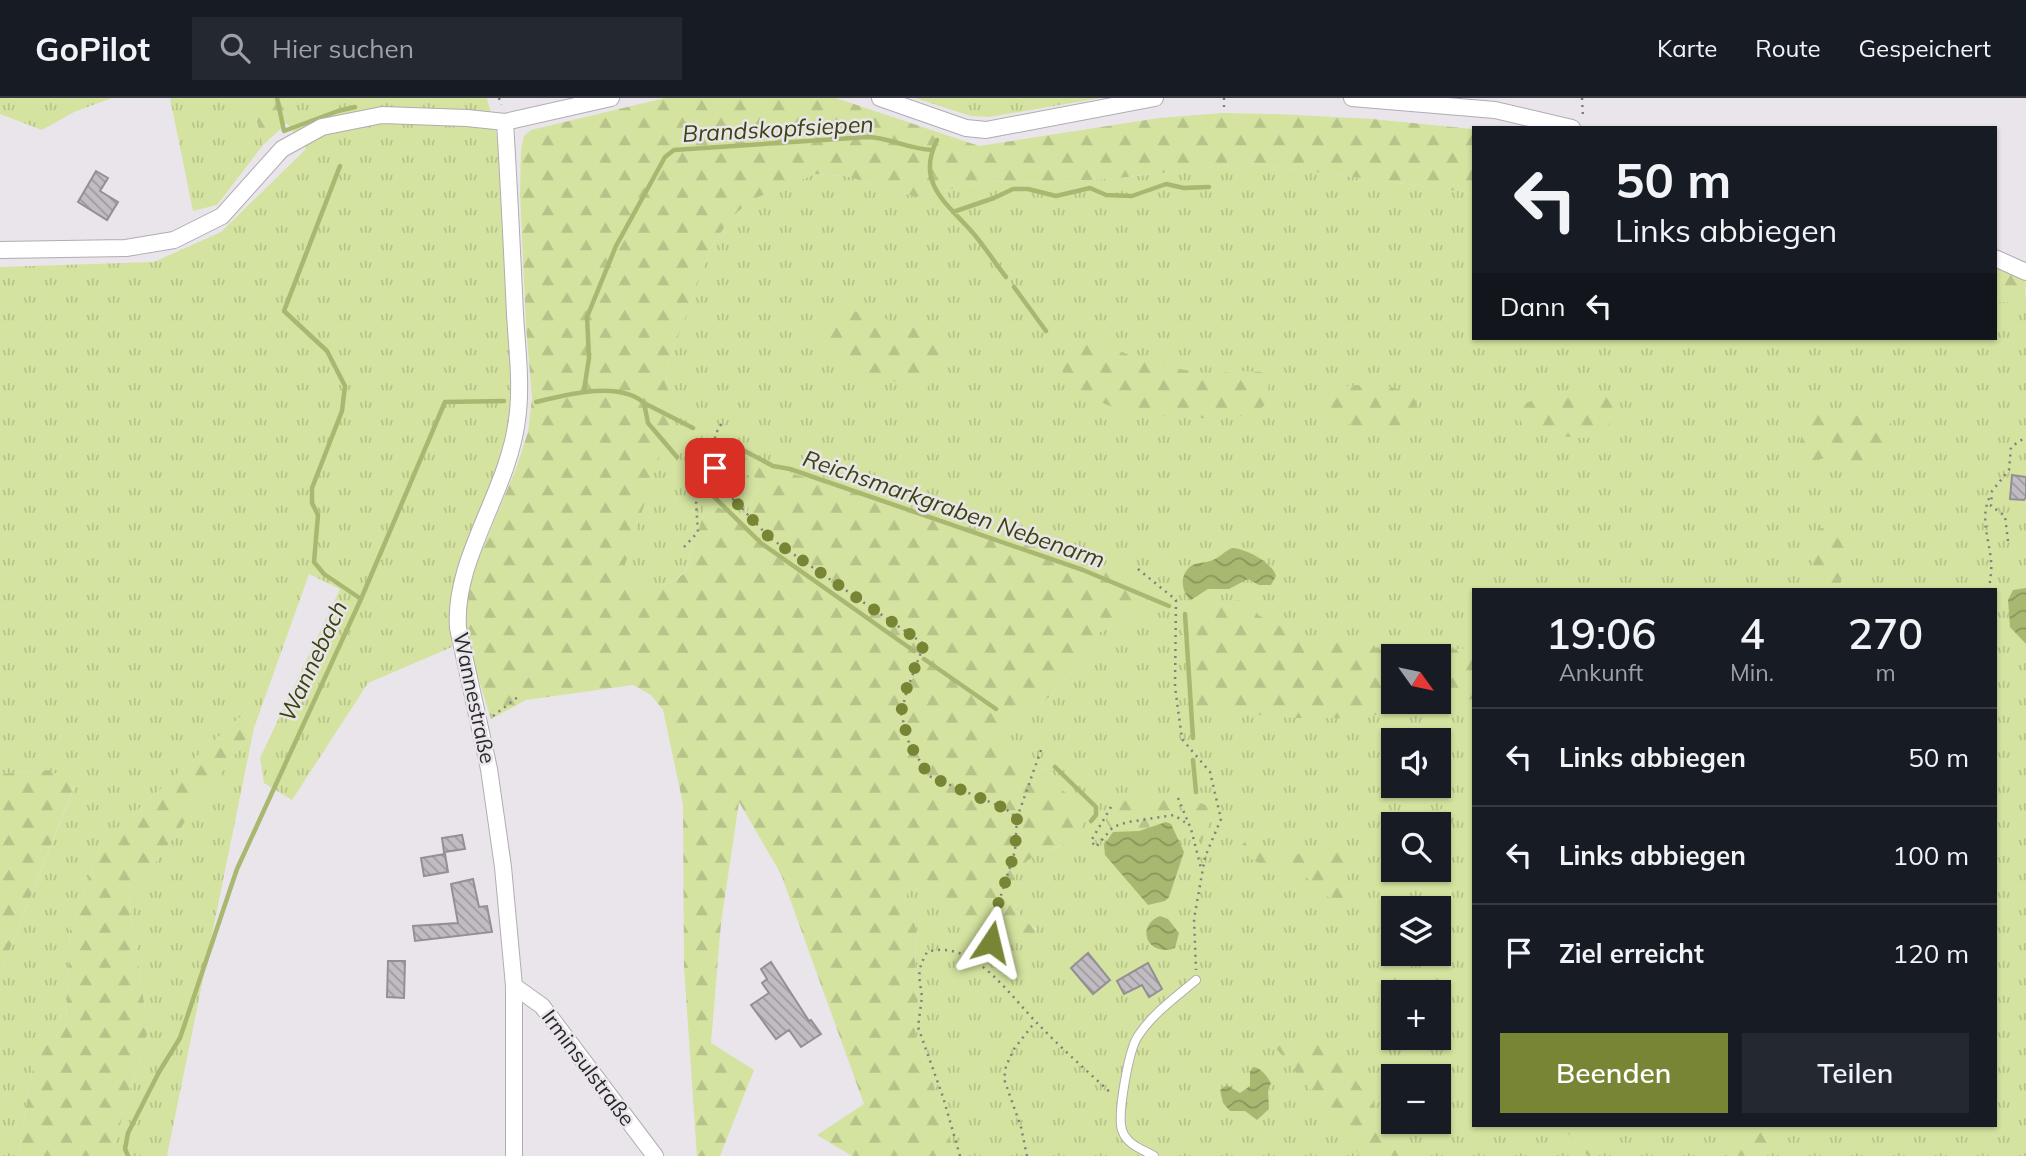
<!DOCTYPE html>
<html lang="de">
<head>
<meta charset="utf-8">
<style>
  body { margin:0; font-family:Mulish,sans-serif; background:#242831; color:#f1f3f6; height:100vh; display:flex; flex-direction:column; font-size:26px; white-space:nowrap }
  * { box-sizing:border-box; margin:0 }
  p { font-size:23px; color:#9ea1a6 }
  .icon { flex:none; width:38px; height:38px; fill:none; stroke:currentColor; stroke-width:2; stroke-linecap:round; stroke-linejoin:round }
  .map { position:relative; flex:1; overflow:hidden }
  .side { position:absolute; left:1472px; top:490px; width:525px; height:539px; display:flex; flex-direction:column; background:#171b24; border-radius:0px; box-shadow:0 2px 5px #0004 }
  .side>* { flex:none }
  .banner { position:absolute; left:1472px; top:28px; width:525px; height:214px; border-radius:0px; box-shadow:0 2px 5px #0004; background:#171b24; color:#f1f3f6; overflow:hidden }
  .needle { width:46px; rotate:123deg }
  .controls { position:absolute; left:1381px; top:546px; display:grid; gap:14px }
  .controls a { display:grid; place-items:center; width:70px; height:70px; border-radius:0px; background:#171b24; box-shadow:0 2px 5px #0004; font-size:35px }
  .pin { position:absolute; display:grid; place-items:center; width:60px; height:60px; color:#fff; margin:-30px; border-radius:14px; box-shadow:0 4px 10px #0006 }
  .me { position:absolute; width:77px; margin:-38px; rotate:10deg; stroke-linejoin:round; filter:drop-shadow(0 0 5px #0008) }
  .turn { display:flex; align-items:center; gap:24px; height:147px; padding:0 28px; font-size:32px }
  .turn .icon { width:91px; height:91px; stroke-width:2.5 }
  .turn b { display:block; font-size:49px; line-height:60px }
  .then { display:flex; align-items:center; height:66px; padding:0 28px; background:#0003; gap:14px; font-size:26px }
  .eta { display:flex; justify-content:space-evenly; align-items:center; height:119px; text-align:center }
  .eta b { font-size:42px; font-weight:600; line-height:49px }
  .primary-button { display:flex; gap:14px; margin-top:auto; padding:14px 28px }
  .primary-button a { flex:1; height:80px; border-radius:0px; background:#778534; color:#fff; font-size:28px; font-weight:600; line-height:80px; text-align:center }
  .primary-button a+a { background:#242831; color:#f1f3f6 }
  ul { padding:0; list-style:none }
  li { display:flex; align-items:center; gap:21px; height:98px; padding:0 28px; border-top:2px solid #363941 }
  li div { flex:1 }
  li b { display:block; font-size:26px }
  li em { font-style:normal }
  header { display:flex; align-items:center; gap:42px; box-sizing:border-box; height:98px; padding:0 35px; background:#171b24; border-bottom:2px solid #363941 }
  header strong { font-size:33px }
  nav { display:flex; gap:38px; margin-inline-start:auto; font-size:24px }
  .search { width:490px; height:63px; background:#242831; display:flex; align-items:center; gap:18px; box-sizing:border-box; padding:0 24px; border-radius:0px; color:#9ea1a6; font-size:26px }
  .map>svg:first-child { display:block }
  .grass { fill:url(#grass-tufts); fill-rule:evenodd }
  .forest { fill:url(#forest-firs); fill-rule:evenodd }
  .water { fill:url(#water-waves) }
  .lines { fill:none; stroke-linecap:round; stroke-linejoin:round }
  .stream { stroke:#a9b871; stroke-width:4.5 }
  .building { fill:url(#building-back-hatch); stroke:#948f94; stroke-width:2 }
  .lane-casing { stroke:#b1acb2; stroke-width:10 }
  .street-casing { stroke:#b1acb2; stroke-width:18 }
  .path { stroke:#827f83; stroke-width:2.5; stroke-dasharray:2 5; stroke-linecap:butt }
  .lane { stroke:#fff; stroke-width:8 }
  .street { stroke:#fff; stroke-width:16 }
  .route { stroke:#778534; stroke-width:12; stroke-dasharray:0 21.6 }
  .labels { text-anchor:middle; stroke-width:5; stroke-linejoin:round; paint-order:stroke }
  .street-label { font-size:21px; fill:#282729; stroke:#eae5eb }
  .water-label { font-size:23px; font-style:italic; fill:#3b440f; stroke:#eae5eb }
</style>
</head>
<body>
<header>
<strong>GoPilot</strong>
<div class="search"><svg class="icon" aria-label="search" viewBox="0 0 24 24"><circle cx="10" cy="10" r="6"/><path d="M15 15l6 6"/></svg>Hier suchen</div>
<nav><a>Karte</a><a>Route</a><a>Gespeichert</a></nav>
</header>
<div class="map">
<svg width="2026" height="1058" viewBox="0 0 2026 1058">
  <defs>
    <pattern id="grass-tufts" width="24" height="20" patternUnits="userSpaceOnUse" patternTransform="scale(1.75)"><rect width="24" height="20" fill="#d4e39f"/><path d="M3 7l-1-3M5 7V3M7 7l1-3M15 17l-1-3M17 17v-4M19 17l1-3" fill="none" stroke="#b6c389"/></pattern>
    <pattern id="forest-firs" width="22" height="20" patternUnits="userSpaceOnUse" patternTransform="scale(1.75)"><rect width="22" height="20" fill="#d4e39f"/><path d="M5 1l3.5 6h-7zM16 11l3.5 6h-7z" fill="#b6c389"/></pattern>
    <pattern id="water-waves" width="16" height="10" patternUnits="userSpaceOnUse" patternTransform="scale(1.75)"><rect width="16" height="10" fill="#a9b871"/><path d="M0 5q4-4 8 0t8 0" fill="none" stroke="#8a965d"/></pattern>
    <pattern id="building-back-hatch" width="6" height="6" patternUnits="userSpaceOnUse" patternTransform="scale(1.75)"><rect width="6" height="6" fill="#c1bcc1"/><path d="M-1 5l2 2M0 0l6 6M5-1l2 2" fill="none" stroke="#9d999d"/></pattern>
  </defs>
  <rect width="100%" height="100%" fill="#eae5eb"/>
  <path class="grass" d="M0,0H112L74,14L42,32L0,16Z
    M170,0H251L263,47L217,107L193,113Z
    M285,0H487L500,50L513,295L509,345L451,499L452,549L368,585L292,702L264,685L260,660L340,491L309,476L254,630L167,1058H111L148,933L129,800L254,630L246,614L102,744L70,832L66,927L35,957L18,1058H0V876L75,687L49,672L0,676V169L154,164L221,134L306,51L287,25Z
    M915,0H1101L989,19L971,18Z
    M1248,65L1473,95L1474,240H1995V204H2012L2026,199V1058H955L942,1011L916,939L914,919L918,902L915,886L916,832L913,816L904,803L910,789L930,793L951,809L976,837L989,841L1009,838L1031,844L1037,831C1032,828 1027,825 1023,821C1012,809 1008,780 1020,767C1031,756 1047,753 1061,748L1023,664L994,651L989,643L993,632L1024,619L1050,598L1079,566L1100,534L1138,515L730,351L725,367L761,382L745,420L707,405L685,474L670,485L644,490L621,476L676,307L666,287L667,269L711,149L730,121L751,102L815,76L846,78L916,99L989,83L1047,85L1119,80ZM1474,492H1995V1027H1474ZM1393,558H1438V604H1393ZM1393,642H1438V688H1393ZM1393,726H1438V772H1393ZM1393,810H1438V856H1393ZM1393,894H1438V940H1393ZM1393,978H1438V1024H1393Z"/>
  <path class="forest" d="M251,0H285L287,25L263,47Z
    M665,0H836L979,48L1159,20L1223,15L1277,16L1372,21L1473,31V95L1248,65L1119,80L1047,85L989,83L916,99L846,78L815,76L751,102L730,121L711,149L667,269L666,287L676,307L622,476L644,490L670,485L685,475L707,405L745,420L761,382L725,367L730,350L784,373L1129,478L1143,491L1147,503L1138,515L1100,534L1079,566L1050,598L1024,619L993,632L989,642C997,656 1012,657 1025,665C1042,676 1081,701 1083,721C1084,730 1080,735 1076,742C1050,753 1012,757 1014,793C1014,802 1015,811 1021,819C1028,827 1036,828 1039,839L1031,844L1009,838L989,841L976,837L951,809L930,793L910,789L904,803L913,816L916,832L915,886L918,902L914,919L916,939L942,1011L955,1058H852L817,1037L864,1006L781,776L739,704L721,825L711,945L754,972L720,1058H697L684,869L683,706L663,612L651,597L633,587L526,602L491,621L474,566L466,528V504L471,479L517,368L528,334L532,300L526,227L520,94L521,51L524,38L531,32Z
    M1995,169L2026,179L2025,200L2012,204H1995Z
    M845,211L923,230L935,238L940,252L927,292L873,278L821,252C819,235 822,226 832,213Z
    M1078,245L1105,246L1133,259L1167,269L1210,276L1241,273L1262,274L1269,285L1266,306L1254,316L1220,321L1129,316L1072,292L1062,280L1064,259Z
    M1353,287L1391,289L1413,297L1418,311L1409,325C1380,333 1344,332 1320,313L1319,303L1330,291Z
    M1604,294L1613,305L1611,323L1601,339C1574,342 1550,337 1524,329L1518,318L1526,305L1543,298Z
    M1815,308C1831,308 1829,313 1841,316C1857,319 1878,315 1891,325L1893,334L1875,364L1862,366L1826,360L1808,363L1801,356L1800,345L1806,317Z
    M1821,430C1861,431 1841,466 1840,492H1814C1818,469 1802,447 1821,430Z
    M1239,502L1255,507L1258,517C1272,525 1287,532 1302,537C1348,549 1427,557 1473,549V601L1356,620H1294L1200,611L1194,607L1192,599L1188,524C1199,506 1219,503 1239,502ZM1393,558H1438V604H1393Z
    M246,614L254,630L129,800L148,933L111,1058H18L35,957L66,927L70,832L102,744Z
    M49,672L75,686L0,876V676Z
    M1185,699L1208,708L1211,716L1201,747L1185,715L1182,700Z
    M1173,700L1177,722L1171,726L1166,724L1139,733L1113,734L1106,723L1107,704Z
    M1446,710L1455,712L1456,717L1446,735L1439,741L1438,726H1394L1416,716Z
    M1246,742C1261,743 1272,756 1289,757C1311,757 1318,742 1343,747C1349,756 1347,787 1348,801L1344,807C1324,802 1317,783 1299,776C1281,770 1248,770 1242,747Z
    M1322,936L1410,1058H1360L1321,1004L1275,949Z
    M1560,1027H1594L1592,1045L1596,1058H1588Z
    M1733,1027H1769L1767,1058H1728Z"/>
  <path class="water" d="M1232,450C1245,450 1273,465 1276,478L1271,487H1259L1248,481L1229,491H1208L1191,502C1181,494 1179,477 1191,468C1197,464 1206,465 1213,462C1220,459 1225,453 1232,450Z
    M2026,490V546L2010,529L2008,502L2013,492Z
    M1166,724L1171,726L1184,754L1169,799L1165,803L1148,807L1105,757L1104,747L1113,734L1139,733Z
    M1160,818L1168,821L1179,835L1175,850C1147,860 1135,828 1160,818Z
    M1254,969C1262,971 1267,978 1271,985L1268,991L1269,1011L1257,1022L1245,1013H1230L1223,1005L1220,992L1227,987L1240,995L1250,988V973Z"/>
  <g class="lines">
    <path class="stream" d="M277,0L284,33L338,13L355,9
      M868,39L872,28
      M937,42C915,86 948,106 973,135C985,149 995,165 1006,179
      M953,114L994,100L1013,91H1028L1056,98L1090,90L1106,97L1132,98L1166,86L1184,90L1209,89
      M1014,189L1046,233
      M584,292L589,260L587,219L616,148L665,59L674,52L868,39C890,40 909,51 932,52
      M536,304C565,297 619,282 644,305L648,325L677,359
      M644,305L693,330
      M730,345L773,368L790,371L1083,472L1169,508
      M709,394L761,445L914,553
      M361,501L445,304L504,303
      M1185,516L1193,640
      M924,561L996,611
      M1193,662L1196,694
      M1055,669L1096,709V717L1091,723
      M128,1058L125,1051L128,1035L159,974L180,940L237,771L361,501L324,476L314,464L318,417L312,405V390L342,313L345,288L327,253L284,213L340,68"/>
  </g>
  <path class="building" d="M96,73L108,80L100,93L118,104L107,122L78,104Z
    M2012,377L2026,379V399L2024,402L2010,401Z
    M462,737L465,751L444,754L442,740Z
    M445,756L448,774L424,778L421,760Z
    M473,781L479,809L487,808L492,834L415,843L413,828L458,825L451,786Z
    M1088,855L1110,882L1093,896L1071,870Z
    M388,863H405L404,900L387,899Z
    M771,864L809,923L811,922L821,936L801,949L789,932L776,941L751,907L769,895L762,885L767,881L761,871Z
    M1148,865L1162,891L1149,899L1142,887L1124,896L1117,883Z"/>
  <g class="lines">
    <g class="lane-casing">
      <path id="lane" d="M1154,1058C1142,1051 1127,1047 1122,1032C1117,1016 1129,951 1138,938C1153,915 1176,899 1196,882"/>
    </g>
    <g class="street-casing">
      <path id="street" d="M880,0L966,30L986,32L1155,0
        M1352,0L1495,12L1572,30
        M505,24C509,88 512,152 515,216C517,251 522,287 517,322C508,394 453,461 458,530L489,671L503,769L514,888V1058
        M0,152L126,150L174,142L222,118L282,51L322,29L382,17L467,20L505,24L611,0
        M1995,160L2026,174
        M514,888L542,908L655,1058"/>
    </g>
    <path class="path" d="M499,0L501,7
      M1224,0V9
      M1582,0L1583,19
      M715,370L731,399L770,440L924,546L907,592L901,615L909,645L929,678L1006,711L1017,720L1015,753L996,813L991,844L976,864
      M2008,443L2005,418L1991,408L1992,393L2009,372L2011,349L2026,339
      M684,449L698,434L696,405L715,370V337L723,323
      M1138,471L1176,502L1175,589L1182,641L1210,674L1221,721L1205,759L1194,821L1196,872
      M1989,492C1990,482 1992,472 1991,463C1989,439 1979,419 1991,396
      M493,618L519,598
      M1178,700L1191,731L1201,770
      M1111,709L1091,743L1096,749L1113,729L1128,724L1174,717L1189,727
      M1017,720L1041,652
      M960,1058L943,999L918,929L922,899L919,878L921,866L927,854C973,840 1010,898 1038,926C1061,950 1087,973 1112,996
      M1027,1058L1021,1029L1004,981L1006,968L1014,951L1035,924"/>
    <use href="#lane" class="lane"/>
    <use href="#street" class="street"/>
  </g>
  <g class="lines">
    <path class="route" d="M715,370L731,399L770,440L924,546L906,592L901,615L909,645L929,678L1006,711L1017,720L1015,753L996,813L991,844"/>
  </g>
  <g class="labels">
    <g class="street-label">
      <text transform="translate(474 600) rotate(78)" y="7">Wannestraße</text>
      <text transform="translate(588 970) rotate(53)" y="7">Irminsulstraße</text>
    </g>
    <g class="water-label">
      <text transform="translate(778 31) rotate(-3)" y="8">Brandskopfsiepen</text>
      <text transform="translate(954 411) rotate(19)" y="8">Reichsmarkgraben Nebenarm</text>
      <text transform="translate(313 563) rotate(-65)" y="8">Wannebach</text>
    </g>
  </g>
</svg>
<div class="controls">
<a><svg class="needle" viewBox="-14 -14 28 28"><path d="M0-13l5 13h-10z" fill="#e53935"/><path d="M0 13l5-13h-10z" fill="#9ea1a6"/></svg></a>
<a><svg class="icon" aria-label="sound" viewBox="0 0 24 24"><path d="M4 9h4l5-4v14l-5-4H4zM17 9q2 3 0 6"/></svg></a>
<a><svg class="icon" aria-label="search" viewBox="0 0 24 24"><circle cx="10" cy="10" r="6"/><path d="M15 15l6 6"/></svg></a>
<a><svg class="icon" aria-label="layers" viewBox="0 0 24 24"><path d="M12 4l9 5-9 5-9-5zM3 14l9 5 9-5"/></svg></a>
<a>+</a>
<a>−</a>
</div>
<div class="pin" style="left:715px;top:370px;background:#d93025"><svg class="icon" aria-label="arrive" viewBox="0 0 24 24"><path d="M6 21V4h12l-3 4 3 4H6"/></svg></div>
<svg class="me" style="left:991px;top:844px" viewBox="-20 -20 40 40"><path d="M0-17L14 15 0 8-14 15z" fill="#778534" stroke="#fff" stroke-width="4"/></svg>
<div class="banner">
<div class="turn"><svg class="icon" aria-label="left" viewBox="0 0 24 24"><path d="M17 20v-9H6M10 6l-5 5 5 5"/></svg><div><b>50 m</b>Links abbiegen</div></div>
<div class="then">Dann<svg class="icon" aria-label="left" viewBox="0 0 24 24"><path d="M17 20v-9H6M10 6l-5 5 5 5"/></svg></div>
</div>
<section class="side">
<div class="eta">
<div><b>19:06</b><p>Ankunft</p></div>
<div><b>4</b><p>Min.</p></div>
<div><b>270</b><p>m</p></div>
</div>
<ul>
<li><svg class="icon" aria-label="left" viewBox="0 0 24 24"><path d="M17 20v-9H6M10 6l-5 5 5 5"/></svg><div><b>Links abbiegen</b></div><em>50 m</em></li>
<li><svg class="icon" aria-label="left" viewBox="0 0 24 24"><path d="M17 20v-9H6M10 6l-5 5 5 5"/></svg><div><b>Links abbiegen</b></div><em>100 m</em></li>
<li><svg class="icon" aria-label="arrive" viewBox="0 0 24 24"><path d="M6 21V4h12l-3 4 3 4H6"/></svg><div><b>Ziel erreicht</b></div><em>120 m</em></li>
</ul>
<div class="primary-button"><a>Beenden</a><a>Teilen</a></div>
</section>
</div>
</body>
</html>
